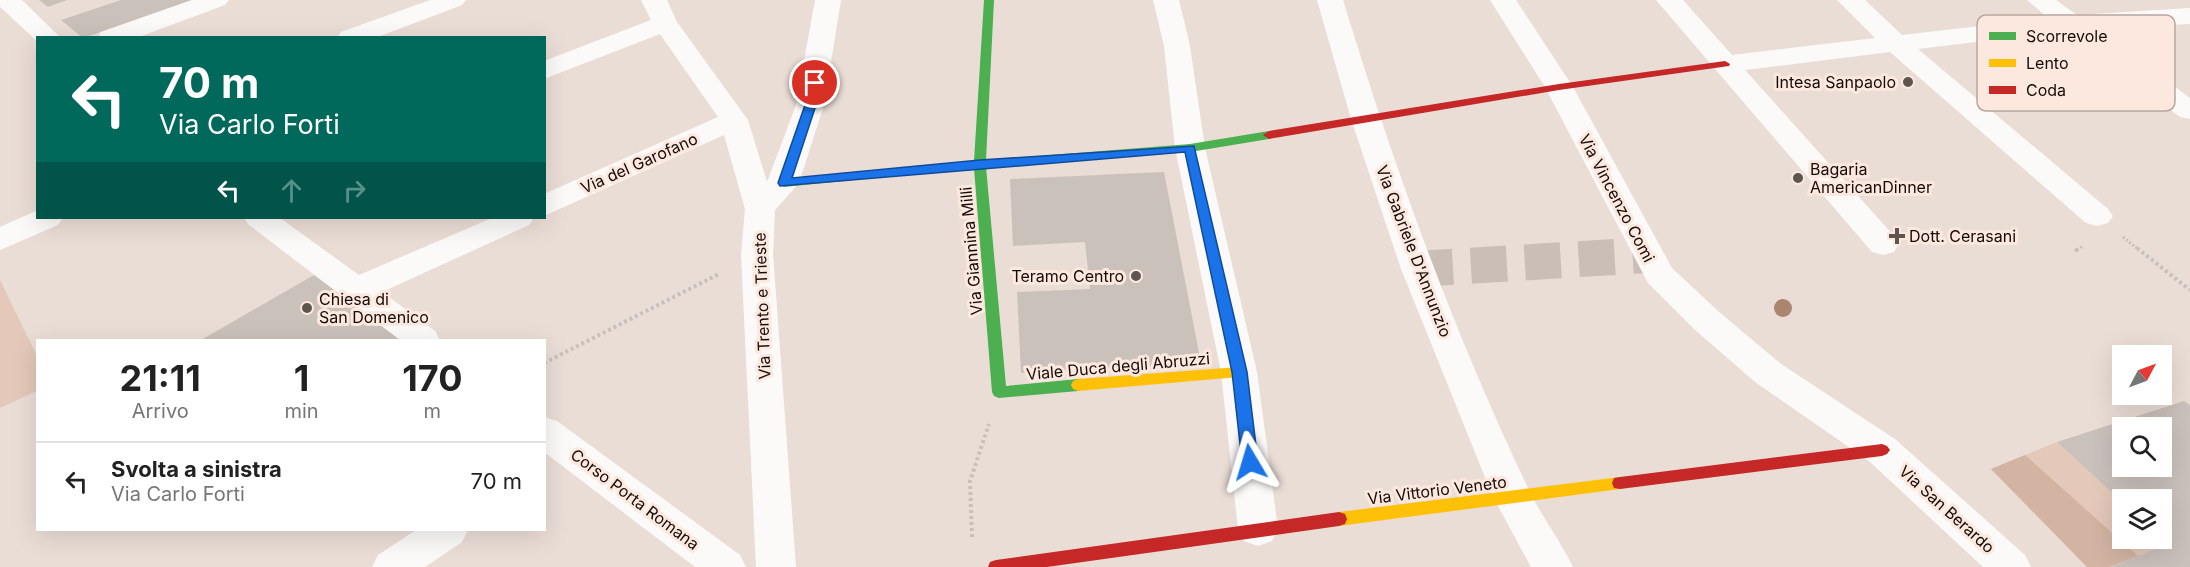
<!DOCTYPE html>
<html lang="it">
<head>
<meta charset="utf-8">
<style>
  body { margin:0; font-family:Inter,sans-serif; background:#f2f2f2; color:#222; height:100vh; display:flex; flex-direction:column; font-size:22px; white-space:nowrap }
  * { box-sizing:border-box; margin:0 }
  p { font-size:20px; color:#767676 }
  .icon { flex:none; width:33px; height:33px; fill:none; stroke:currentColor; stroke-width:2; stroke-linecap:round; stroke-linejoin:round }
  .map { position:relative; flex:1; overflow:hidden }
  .details { position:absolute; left:36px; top:339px; width:510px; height:192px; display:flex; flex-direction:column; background:#fff; border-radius:0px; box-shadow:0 6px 24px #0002 }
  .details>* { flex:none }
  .hud { position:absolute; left:36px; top:36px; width:510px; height:183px; border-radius:0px; box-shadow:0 6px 24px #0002; background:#00695c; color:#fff; overflow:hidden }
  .needle { width:39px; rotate:49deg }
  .tools { position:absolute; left:2112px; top:345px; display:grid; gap:12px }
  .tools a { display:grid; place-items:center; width:60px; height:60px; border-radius:0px; background:#fff; box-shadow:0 6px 24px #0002; font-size:30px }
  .pin { position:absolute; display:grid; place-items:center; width:51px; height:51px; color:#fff; margin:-26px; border:3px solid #fff; border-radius:50%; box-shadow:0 2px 6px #0007 }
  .me { position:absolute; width:66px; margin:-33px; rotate:353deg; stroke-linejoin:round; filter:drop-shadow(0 0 4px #0008) }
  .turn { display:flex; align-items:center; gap:21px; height:126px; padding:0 24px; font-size:27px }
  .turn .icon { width:78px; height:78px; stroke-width:2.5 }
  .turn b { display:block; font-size:42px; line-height:51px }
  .lanes { display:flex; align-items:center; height:57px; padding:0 24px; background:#0003; justify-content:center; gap:30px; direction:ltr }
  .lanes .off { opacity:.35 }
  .eta { display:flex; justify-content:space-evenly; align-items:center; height:102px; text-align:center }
  .eta b { font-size:36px; font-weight:700; line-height:42px }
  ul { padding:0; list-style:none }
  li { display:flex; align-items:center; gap:18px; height:78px; padding:0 24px; border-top:2px solid #e0e0e0 }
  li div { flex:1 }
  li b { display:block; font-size:22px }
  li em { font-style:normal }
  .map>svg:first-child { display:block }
  .green { fill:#e4c8b9 }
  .forest { fill:#d3b4a3 }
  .building { fill:#cbc1bb; fill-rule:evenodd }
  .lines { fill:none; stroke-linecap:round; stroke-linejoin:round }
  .street-tunnel { stroke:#cabeb7; stroke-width:36; stroke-dasharray:36 18; stroke-linecap:butt }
  .path-far1 { stroke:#c6c1bf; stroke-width:3; stroke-dasharray:2 2; stroke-linecap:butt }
  .path { stroke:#c6c1bf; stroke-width:4; stroke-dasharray:3 3; stroke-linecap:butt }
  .street { fill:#fcfaf9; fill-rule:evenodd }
  .fast { fill:#4caf50; fill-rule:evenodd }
  .slow { fill:#ffc107; fill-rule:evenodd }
  .jam { fill:#c62828; fill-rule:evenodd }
  .tree { fill:#ab856e }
  .route { fill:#1a73e8; stroke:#114b97; stroke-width:1.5 }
  .poi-dot { fill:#5f5550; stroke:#fce8de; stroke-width:2 }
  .labels { text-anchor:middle; stroke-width:6; stroke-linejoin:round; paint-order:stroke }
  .poi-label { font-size:16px; fill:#140c08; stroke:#fce8de; text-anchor:start }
  .street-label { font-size:16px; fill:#140c08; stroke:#fce8de }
  .key { fill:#fce8de; stroke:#b6a69e; stroke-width:1.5 }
  .key-label { font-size:16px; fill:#140c08 }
</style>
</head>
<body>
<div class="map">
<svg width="2190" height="567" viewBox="0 0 2190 567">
  <rect width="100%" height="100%" fill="#eaddd6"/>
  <path class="green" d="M0,280L37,356V391L0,408Z
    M2057,442L2122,502V538H2162L2168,544L2109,567H2087L1991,469Z"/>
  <path class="forest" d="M2025,455L2138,556L2109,567H2087L1991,469Z"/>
  <path class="building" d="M39,0H67L48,7Z
    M121,0H192L83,38L61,20Z
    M1164,172L1201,363L1021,373L1017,292L1090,289L1085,242L1013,246L1010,179Z
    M314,275L401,340H201Z
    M2184,401L2190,405V567H2110L2168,544L2162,538V500H2122V502L2057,442ZM2122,428H2162V466H2122Z"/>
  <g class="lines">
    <path class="street-tunnel" d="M1417,269L1647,255"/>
    <path class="path-far1" d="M2123,237L2139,250
      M2077,250L2083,246"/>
    <path class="path" d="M2137,248L2190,290
      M2075,251L2080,248
      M544,363L719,274
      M972,537L970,481L989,424"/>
    <path class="street" d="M0,0H22L61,38H38V42L0,7Z
      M192,0H229L225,5L136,38H97L101,32Z
      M430,0H466L462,5L375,38H337L341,32Z
      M641,0H667L677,22L748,120L767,182L796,105L815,0H841L824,105L799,183L775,210L773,254L796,567H756L741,254L745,209L724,135L544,216V194L718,117L660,34L544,79V61L651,20Z
      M1153,0H1179L1190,46L1205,148L1257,372L1278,529L1272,541L1258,546L1244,541L1238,529L1221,372L1175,148L1164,46Z
      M1317,0H1343C1394,167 1453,331 1528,488C1541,516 1560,540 1573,567H1531L1493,497L1401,269L1351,119Z
      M1490,0H1516L1573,87L1672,268L1718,311L1781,364L1895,439L2025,555L2031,567H1983L1869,461L1755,382L1694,329L1648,283L1545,87Z
      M1656,0H1683L1732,55L1875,38L1837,0H1865L1902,35L2048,18L2027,0H2056L2077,15L2190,8V24L2096,29L2190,98V119L2180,117L2066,31L1918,49L2108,209L2113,216L2108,223L2097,226L2086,223L1890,52L1745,70L1894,236L1899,244L1894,252L1883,255L1872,252Z
      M38,210V218H63L58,225L0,250V227Z
      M244,218H280L359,275L492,218H534L529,225L382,292L435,331L440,340H400L249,225Z
      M544,417L557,421L740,555L746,567H695L544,452Z
      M416,530H468L462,542L425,567H372L378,555Z"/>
    <path class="fast" d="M984,0H994L986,160L1190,144L1269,131L1275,135L1269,139L1190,152L986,167L1006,386L1078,379L1083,381L1085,385L1083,389L1078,391L999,398L994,396L992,392L974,168L784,187L778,183L784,179L974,161Z"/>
    <path class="slow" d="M1239,367L1244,368L1246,372L1244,376L1239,377L1078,391L1073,389L1071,385L1073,381L1078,379Z
      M1620,477L1626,478L1628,483L1626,488L1620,489L1339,526L1333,524L1331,519L1333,514L1339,512Z"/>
    <path class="jam" d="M1725,61L1730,64L1729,66L1559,90L1269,139L1263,135L1269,131L1559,84Z
      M1882,444L1887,446L1890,450L1887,454L1882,456L1620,489L1614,488L1612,483L1614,478L1620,477Z
      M1339,512L1345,514L1347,519L1345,524L1339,526L1047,567H988L990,562L996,560Z"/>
  </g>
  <circle class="tree" cx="1783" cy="308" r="9"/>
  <path class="route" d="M815,80L820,83L816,105L792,178L980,160L1194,146L1247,372L1258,462L1256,466L1250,468L1245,466L1242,462L1232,372L1185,152L780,186L778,183L805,105L809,83Z"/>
  <g class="poi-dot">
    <circle cx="1908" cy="82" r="6"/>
    <circle cx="1798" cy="178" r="6"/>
    <path d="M1894 227h6v6h6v6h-6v6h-6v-6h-6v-6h6z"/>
    <circle cx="1136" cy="276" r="6"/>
    <circle cx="307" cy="308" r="6"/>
  </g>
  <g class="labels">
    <g class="poi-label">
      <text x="1896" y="88" text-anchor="end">Intesa Sanpaolo</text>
      <text x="1810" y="175">Bagaria<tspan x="1810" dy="18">AmericanDinner</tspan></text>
      <text x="1909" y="242">Dott. Cerasani</text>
      <text x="1124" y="282" text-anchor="end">Teramo Centro</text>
      <text x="319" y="305">Chiesa di<tspan x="319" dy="18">San Domenico</tspan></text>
    </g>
    <g class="street-label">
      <text transform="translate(639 163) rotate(-24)" y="6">Via del Garofano</text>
      <text transform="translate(1617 198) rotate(62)" y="6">Via Vincenzo Comi</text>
      <text transform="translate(971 251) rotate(-95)" y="6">Via Giannina Milli</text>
      <text transform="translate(1414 251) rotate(69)" y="6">Via Gabriele D'Annunzio</text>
      <text transform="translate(762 306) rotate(-92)" y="6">Via Trento e Trieste</text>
      <text transform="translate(1118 366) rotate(-5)" y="6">Viale Duca degli Abruzzi</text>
      <text transform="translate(1437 490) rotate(-7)" y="6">Via Vittorio Veneto</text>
      <text transform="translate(635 499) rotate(37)" y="6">Corso Porta Romana</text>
      <text transform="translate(1947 509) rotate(42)" y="6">Via San Berardo</text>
    </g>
  </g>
  <rect x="1977" y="15" width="198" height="96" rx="9" class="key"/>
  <rect x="1989" y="32" width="27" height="8" fill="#4caf50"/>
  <rect x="1989" y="59" width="27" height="8" fill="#ffc107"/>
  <rect x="1989" y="86" width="27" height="8" fill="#c62828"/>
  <g class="key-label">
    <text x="2026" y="42">Scorrevole</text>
    <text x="2026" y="69">Lento</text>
    <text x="2026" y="96">Coda</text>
  </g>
</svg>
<div class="tools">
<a><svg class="needle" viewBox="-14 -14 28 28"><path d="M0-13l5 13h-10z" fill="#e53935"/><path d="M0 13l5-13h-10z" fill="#767676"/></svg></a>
<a><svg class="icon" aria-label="search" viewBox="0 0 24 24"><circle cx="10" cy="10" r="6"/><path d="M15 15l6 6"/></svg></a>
<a><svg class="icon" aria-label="layers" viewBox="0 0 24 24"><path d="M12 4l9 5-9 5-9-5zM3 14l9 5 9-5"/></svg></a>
</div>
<div class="pin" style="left:815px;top:83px;background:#d93025"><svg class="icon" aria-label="arrive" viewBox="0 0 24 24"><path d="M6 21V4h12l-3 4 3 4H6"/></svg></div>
<svg class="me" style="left:1250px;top:462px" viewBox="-20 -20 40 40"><path d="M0-17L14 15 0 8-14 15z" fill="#1a73e8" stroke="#fff" stroke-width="4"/></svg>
<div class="hud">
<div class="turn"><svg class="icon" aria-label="left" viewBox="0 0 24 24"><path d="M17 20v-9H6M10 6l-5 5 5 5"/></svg><div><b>70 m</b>Via Carlo Forti</div></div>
<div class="lanes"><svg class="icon" aria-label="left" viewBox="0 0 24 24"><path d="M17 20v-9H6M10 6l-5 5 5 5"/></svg><svg class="icon off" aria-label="ahead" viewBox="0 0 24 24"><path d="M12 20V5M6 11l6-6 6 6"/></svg><svg class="icon off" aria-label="right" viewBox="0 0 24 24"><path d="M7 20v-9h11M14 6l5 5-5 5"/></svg></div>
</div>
<section class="details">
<div class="eta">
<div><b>21:11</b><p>Arrivo</p></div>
<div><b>1</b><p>min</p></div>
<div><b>170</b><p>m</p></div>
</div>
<ul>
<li><svg class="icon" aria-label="left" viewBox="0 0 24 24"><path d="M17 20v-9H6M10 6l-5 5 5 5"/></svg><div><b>Svolta a sinistra</b><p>Via Carlo Forti</p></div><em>70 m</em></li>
</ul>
</section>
</div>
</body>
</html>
